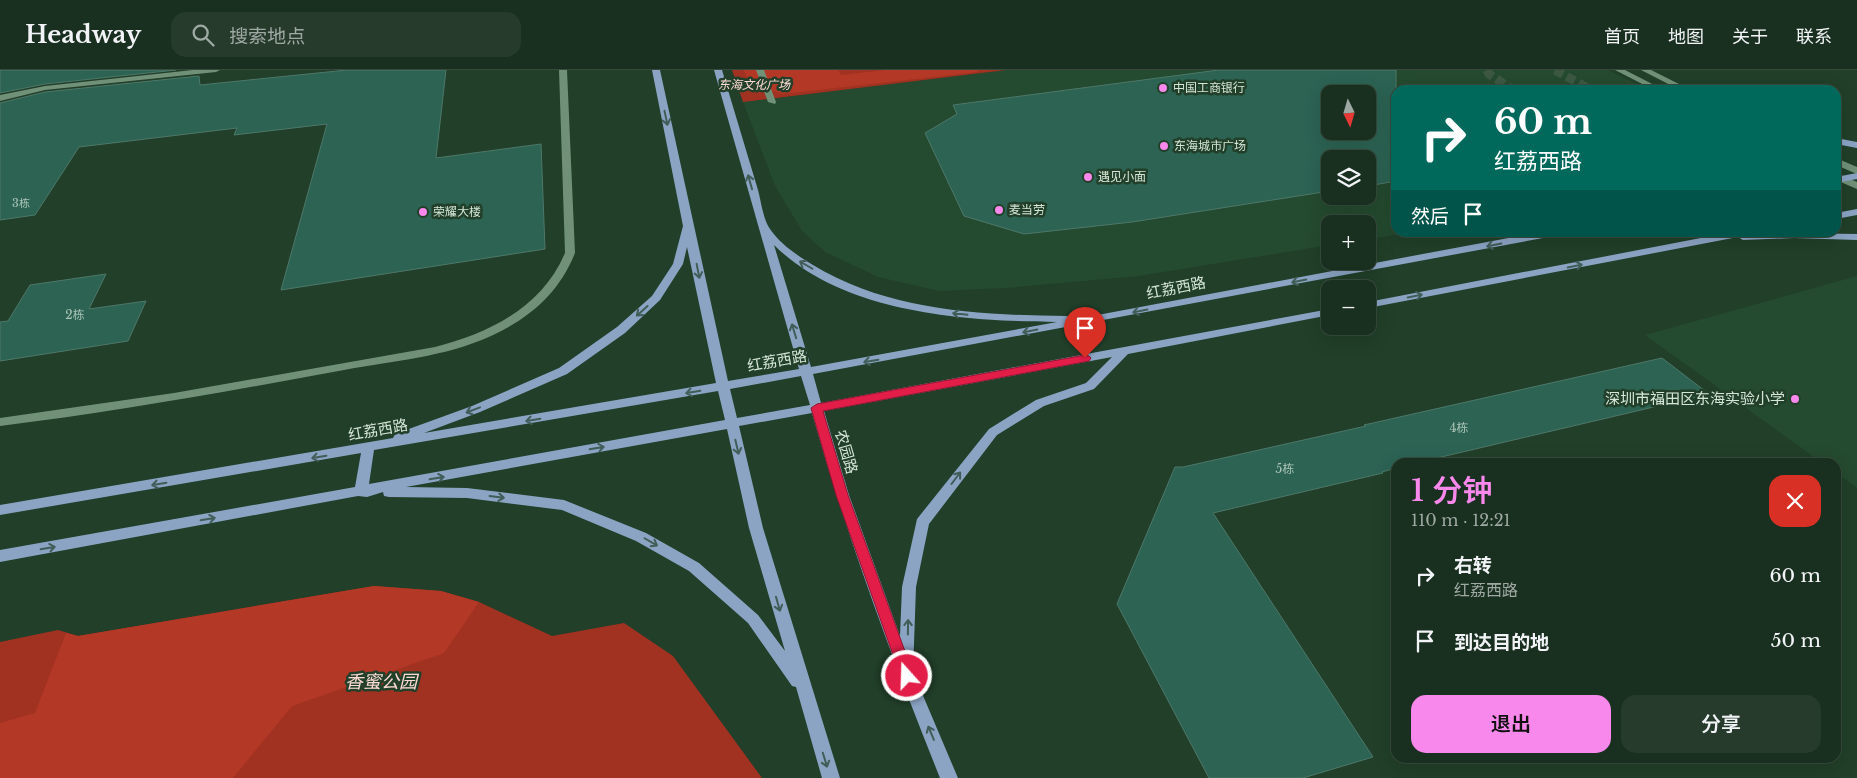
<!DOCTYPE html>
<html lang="zh">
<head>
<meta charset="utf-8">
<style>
  body { margin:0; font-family:"Libre Baskerville","Noto Sans SC",serif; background:#263b2c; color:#f1f3f6; height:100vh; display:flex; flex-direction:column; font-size:19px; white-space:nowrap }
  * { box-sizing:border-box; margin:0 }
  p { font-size:16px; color:#9fa9a4 }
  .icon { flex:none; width:28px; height:28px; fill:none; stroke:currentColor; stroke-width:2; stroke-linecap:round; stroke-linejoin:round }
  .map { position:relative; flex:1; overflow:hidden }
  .details { position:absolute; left:1391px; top:388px; width:450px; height:305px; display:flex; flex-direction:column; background:#192f1f; border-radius:15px; box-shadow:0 5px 20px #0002,0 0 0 1px #374a3d }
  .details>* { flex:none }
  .guide { position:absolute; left:1391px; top:15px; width:450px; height:152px; border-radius:15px; box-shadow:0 5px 20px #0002,0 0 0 1px #374a3d; background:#00695c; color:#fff; overflow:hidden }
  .needle { width:32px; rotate:175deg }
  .controls { position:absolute; left:1321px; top:15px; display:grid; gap:10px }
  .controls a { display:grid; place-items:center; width:55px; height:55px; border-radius:10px; background:#192f1f; box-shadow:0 5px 20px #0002,0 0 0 1px #374a3d; font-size:25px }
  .pin { position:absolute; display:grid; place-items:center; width:42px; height:42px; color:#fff; margin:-51px -21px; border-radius:50% 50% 50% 0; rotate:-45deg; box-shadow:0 0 5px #0007 }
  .pin .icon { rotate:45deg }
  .me { position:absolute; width:55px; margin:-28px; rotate:340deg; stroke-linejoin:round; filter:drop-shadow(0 0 4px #0008) }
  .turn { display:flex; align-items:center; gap:18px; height:105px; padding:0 20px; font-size:22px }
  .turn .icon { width:65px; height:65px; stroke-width:2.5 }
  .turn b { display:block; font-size:35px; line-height:42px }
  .then { display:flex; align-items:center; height:48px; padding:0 20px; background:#0003; gap:10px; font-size:19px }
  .round { display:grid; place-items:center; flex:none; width:52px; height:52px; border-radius:15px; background:#263b2c }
  .head { display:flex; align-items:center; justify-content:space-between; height:85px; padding:0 20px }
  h1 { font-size:30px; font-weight:600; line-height:38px; color:#f888eb }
  .cta { display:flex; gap:10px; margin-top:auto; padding:10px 20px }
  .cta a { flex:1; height:58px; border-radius:15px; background:#f888eb; color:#111; font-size:20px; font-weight:600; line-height:58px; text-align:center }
  .cta a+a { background:#263b2c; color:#f1f3f6 }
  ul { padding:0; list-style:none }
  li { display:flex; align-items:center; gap:15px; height:65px; padding:0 20px }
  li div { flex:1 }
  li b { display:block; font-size:19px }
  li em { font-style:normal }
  header { display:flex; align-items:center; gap:30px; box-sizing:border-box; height:70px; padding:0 25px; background:#192f1f; border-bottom:1px solid #374a3d }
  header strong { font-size:24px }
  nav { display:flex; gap:28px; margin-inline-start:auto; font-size:18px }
  .search { width:350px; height:45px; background:#263b2c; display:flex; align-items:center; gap:12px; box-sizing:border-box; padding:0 18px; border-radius:15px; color:#9fa9a4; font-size:19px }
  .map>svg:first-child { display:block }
  .built { fill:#244a2f; fill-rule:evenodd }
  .green { fill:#a13221 }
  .forest { fill:#b33825 }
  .building { fill:#2c6353; stroke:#4e786a; fill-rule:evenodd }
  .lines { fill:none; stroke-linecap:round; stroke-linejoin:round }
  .minor-tunnel { stroke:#3c5843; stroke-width:9; stroke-dasharray:9 4.5; stroke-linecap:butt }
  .minor { fill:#709178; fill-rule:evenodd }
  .major { fill:#8ba4c4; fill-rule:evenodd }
  .oneway { stroke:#415d58 }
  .route { fill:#e11d48; stroke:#92132f }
  .poi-dot { fill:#f888eb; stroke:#213f29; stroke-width:2 }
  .labels { text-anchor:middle; stroke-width:5; stroke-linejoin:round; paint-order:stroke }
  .far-number-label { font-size:11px; fill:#abc5b7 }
  .far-park-label { font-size:12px; font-style:italic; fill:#fddbd4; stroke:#213f29 }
  .far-poi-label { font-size:12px; fill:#d5e6d8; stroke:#213f29; text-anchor:start }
  .number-label { font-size:12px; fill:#abc5b7 }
  .street-label { font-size:15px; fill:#d5e6d8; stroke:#213f29 }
  .poi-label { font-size:15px; fill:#d5e6d8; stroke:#213f29; text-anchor:end }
  .near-park-label { font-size:18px; font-style:italic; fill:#fddbd4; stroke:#213f29 }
</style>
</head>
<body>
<header>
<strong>Headway</strong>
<div class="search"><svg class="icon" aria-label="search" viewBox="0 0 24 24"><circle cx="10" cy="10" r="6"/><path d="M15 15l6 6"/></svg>搜索地点</div>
<nav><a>首页</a><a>地图</a><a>关于</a><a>联系</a></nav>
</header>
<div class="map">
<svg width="1857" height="708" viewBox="0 0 1857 708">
  <rect width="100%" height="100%" fill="#213f29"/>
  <path class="built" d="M1006,0H1608L1649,20H1396V162L1409,163L1368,169V154H1330V175L1139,206L1006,218L939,221L878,207L825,182L802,161L775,116L743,32ZM1330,24H1368V61H1330ZM1330,89H1368V126H1330Z
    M1857,206V418L1836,403V392H1821L1645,265Z"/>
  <path class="green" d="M732,0H1006L743,32Z
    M374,516L441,521L479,532L552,566L624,553L673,586L762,708H0V572L58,560L78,566Z"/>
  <path class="forest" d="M744,0H838L841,5L886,0H977L978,2L782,24L749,12Z
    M374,516L441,521L479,532L444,583L292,636L233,708H0V653L35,643L66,563L78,566Z"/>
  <path class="building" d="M0,0H176L45,14L0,23Z
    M347,0H446L436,88L541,74L545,179L281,220L327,54L234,65L237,58L79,77L35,145L0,150V33L45,22L199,6L200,15Z
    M1219,0H1396V111L1368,116V89H1330V121L1132,152L1024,164L964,146L925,63L957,44L953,35ZM1330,24H1368V61H1330Z
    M106,204L89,239L146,231L128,271L0,291V252L8,251L30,215Z
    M1662,288L1709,324L1420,392H1396V398L1382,402L1383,403L1213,443L1373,687L1303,708H1209L1117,534L1175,397H1183L1366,356L1364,355Z"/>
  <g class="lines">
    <path class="minor-tunnel" d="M1487,0L1489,4L1513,20
      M1555,0L1591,20"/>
    <path class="minor" d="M193,0H220L216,2L45,20L0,31V25L45,16Z
      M559,0H567L575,183C559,223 530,248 491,266C445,287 393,291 344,300C230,321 115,342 0,356V348L174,323L435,277C490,263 542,237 565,183Z
      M756,0H764L776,32L775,34L768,32Z
      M1615,0H1625L1664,20H1654Z
      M1641,0H1651L1691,20H1680Z
      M1836,88L1857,97V104L1836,95Z
      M1836,103L1857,112V119L1836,110Z"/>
    <path class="major" d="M652,0H660L728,311L799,299L714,0H722C734,40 746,80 758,120C761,131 763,149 770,159C780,174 798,186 813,195C889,241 980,245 1066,246L1070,247L1071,250L1540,162H1564L1559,165L813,304L821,333L1330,239V245L1128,284L1094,319L1044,336L997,365L929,454L916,517L913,602L958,708H940C892,588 847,467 812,343L739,356L763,458L840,708H822L796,617L792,616L748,553L689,501L636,471L562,440L467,428L389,427L384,426L383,422L367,427L358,426L0,492V480L355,417L361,383L0,445V435L393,368L395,364L472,336L559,298L617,257L652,226L673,194L683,156ZM774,175C844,244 965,251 1057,252L811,297ZM687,177L716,313L424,363L480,342L567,304L625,263L660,230L683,194ZM1112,287L1086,313L1036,330L989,359L917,449L902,517L900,566L849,425L824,341ZM801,306L810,335L737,348L730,319ZM718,321L725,350L369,414L374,380ZM727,359L749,458L785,581L758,545L699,493L646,463L564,430L467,418L406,417Z
      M1836,68L1857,72V78L1836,74Z
      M1857,103V109L1836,113V107Z
      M1857,139V145L1836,149V143Z
      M1732,162L1857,164V170L1794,168L1743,170L1738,167L1368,238V232Z"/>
  </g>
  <defs><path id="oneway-shaft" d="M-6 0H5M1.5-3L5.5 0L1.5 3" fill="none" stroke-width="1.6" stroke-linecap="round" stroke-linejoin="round" transform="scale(1.25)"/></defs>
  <g class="oneway">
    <use href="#oneway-shaft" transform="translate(666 48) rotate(78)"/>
    <use href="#oneway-shaft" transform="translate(750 112) rotate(-106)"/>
    <use href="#oneway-shaft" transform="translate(1494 175) rotate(169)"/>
    <use href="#oneway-shaft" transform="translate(806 195) rotate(-150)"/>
    <use href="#oneway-shaft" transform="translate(1575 196) rotate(-11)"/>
    <use href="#oneway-shaft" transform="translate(698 201) rotate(79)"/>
    <use href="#oneway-shaft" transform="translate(1299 211) rotate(169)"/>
    <use href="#oneway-shaft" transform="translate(1415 226) rotate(-11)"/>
    <use href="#oneway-shaft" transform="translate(642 241) rotate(138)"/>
    <use href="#oneway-shaft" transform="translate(1140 241) rotate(169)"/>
    <use href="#oneway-shaft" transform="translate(960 244) rotate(-174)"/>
    <use href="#oneway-shaft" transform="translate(794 261) rotate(-107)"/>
    <use href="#oneway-shaft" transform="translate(1030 261) rotate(169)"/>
    <use href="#oneway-shaft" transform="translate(871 291) rotate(170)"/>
    <use href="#oneway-shaft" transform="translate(693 322) rotate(170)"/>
    <use href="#oneway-shaft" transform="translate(473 340) rotate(159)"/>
    <use href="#oneway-shaft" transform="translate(533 350) rotate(170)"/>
    <use href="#oneway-shaft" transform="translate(737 377) rotate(77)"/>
    <use href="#oneway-shaft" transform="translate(597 378) rotate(-10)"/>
    <use href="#oneway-shaft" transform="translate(319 387) rotate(170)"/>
    <use href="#oneway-shaft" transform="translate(437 408) rotate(-10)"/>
    <use href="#oneway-shaft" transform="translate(956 408) rotate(-53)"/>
    <use href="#oneway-shaft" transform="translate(159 414) rotate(170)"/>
    <use href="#oneway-shaft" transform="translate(497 427) rotate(7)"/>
    <use href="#oneway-shaft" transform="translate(208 449) rotate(-10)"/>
    <use href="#oneway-shaft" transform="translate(651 472) rotate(30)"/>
    <use href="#oneway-shaft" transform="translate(48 478) rotate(-10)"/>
    <use href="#oneway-shaft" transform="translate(778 534) rotate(74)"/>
    <use href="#oneway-shaft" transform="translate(908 557) rotate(-89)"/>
    <use href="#oneway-shaft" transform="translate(931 663) rotate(-113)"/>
    <use href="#oneway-shaft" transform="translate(825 690) rotate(73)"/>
  </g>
  <path class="route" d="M1085,285L1089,286L1091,288L1089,291L823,341L848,425L914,606L912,610L907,612L902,610L836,425L811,338L817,334Z"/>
  <g class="poi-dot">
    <circle cx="1163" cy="18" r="5"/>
    <circle cx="1164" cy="76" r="5"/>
    <circle cx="1088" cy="107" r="5"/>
    <circle cx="999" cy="140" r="5"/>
    <circle cx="423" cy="142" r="5"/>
    <circle cx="1795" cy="329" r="5"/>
  </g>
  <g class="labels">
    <g class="far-number-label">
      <text x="21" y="137">3栋</text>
    </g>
    <g class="far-park-label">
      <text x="754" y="19">东海文化广场</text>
    </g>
    <g class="far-poi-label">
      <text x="1173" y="22">中国工商银行</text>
      <text x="1174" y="80">东海城市广场</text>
      <text x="1098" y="111">遇见小面</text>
      <text x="1009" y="144">麦当劳</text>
      <text x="433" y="146">荣耀大楼</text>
    </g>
    <g class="number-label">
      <text x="75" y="249">2栋</text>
      <text x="1459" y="362">4栋</text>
      <text x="1285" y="403">5栋</text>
    </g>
    <g class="street-label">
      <text transform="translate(1176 218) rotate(-11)" y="5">红荔西路</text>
      <text transform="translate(777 291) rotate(-10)" y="5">红荔西路</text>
      <text transform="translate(378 360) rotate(-10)" y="5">红荔西路</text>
      <text transform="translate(846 382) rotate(74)" y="5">农园路</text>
    </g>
    <g class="poi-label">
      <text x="1785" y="334">深圳市福田区东海实验小学</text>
    </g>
    <g class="near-park-label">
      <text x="381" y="618">香蜜公园</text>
    </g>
  </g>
</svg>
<div class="controls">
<a><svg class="needle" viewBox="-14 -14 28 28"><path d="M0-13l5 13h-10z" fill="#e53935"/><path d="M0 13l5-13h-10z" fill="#9fa9a4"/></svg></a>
<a><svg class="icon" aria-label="layers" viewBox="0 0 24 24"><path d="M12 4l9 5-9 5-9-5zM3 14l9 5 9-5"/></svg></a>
<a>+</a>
<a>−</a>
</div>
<div class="pin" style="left:1085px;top:288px;background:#d93025"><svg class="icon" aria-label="arrive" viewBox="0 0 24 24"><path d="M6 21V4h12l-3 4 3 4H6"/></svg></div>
<svg class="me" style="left:907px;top:606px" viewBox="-20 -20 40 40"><circle r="17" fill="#e11d48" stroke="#fff" stroke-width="3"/><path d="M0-11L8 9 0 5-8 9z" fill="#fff"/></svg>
<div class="guide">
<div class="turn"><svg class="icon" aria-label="right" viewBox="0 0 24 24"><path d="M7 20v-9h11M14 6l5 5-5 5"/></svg><div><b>60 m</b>红荔西路</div></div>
<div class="then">然后<svg class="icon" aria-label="arrive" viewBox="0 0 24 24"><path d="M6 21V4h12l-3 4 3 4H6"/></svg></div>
</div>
<section class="details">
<div class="head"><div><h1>1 分钟</h1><p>110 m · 12:21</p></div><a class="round" style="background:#d93025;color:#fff"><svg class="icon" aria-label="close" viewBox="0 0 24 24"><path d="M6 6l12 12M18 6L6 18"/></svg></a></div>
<ul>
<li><svg class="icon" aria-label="right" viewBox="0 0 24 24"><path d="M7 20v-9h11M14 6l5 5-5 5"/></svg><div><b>右转</b><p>红荔西路</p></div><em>60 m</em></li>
<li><svg class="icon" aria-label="arrive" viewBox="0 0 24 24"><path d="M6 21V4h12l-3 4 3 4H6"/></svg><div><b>到达目的地</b></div><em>50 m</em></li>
</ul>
<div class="cta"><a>退出</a><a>分享</a></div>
</section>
</div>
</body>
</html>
